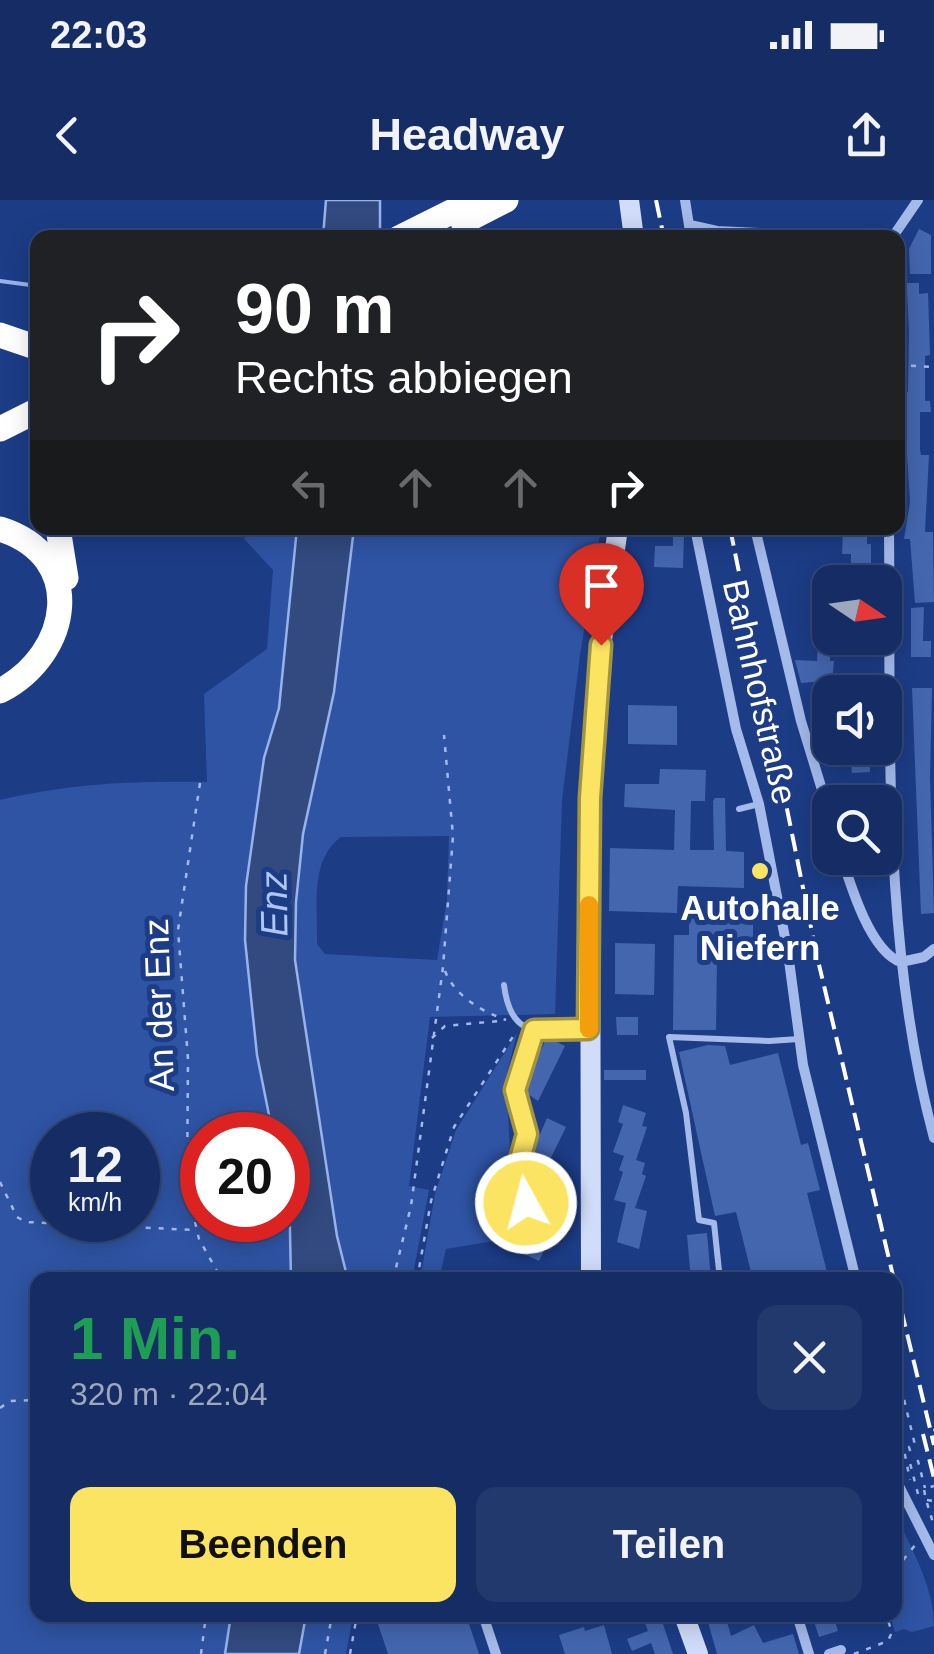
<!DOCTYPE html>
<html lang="de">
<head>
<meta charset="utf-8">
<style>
  body { margin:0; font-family:Helvetica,sans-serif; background:#22396d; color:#f1f3f6; height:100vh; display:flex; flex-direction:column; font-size:38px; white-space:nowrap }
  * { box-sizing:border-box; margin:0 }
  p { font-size:32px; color:#9da8bf }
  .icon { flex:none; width:55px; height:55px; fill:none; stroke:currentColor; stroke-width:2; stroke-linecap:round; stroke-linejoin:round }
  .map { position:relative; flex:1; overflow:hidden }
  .drawer { position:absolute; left:30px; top:1072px; width:872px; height:350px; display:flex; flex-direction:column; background:#152d64; border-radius:20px; box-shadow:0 5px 25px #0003,0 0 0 2px #344978 }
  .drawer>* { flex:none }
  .guide { position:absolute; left:30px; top:30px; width:875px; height:305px; border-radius:20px; box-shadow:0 5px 25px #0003,0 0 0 2px #344978; background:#202124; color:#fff; overflow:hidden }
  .needle { width:65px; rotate:103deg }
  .controls { position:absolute; left:812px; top:365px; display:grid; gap:20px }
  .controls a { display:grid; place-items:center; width:90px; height:90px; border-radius:20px; background:#152d64; box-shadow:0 5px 25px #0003,0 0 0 2px #344978; font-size:50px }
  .speed { position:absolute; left:30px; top:912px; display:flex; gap:20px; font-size:50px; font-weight:700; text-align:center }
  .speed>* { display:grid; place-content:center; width:130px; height:130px; border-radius:50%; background:#152d64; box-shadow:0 5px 25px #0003,0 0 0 2px #344978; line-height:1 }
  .speed small { font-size:25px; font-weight:400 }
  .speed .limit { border:15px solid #d22; background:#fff; color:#111 }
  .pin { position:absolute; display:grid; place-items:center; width:85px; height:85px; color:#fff; margin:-102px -42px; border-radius:50% 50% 50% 0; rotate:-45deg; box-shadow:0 0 10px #0007 }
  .pin .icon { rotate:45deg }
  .me { position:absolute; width:110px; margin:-55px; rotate:353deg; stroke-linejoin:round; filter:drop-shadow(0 0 8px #0008) }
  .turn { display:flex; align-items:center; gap:35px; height:210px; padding:0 40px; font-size:45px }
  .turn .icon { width:130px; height:130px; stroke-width:2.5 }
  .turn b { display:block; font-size:70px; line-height:85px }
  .lanes { display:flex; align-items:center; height:95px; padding:0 40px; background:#0003; justify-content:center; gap:50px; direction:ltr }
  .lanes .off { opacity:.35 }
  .round { display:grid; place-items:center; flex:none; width:105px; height:105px; border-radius:20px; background:#22396d }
  .overview { display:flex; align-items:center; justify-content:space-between; height:170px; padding:0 40px }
  h1 { font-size:60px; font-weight:600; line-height:75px; color:#1e9e55 }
  .action { display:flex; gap:20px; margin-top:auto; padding:20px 40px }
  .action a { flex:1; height:115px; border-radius:20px; background:#fbe461; color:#111; font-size:40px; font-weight:600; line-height:115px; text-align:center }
  .action a+a { background:#22396d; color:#f1f3f6 }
  .status { display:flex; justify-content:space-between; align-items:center; height:70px; padding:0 50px; background:#152d64; direction:ltr }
  .status svg { height:28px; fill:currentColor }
  header { display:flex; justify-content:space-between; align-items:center; height:130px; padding:0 40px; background:#152d64; font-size:45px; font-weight:600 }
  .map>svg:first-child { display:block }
  .green { fill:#2f54a4; fill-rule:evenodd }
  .water { fill:#324a80; stroke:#97b3ed; stroke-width:2.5 }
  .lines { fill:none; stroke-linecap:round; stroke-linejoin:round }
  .stream { stroke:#97b3ed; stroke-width:4 }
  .building { fill:#4466af }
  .path { stroke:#a4baeb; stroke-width:2.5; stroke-dasharray:5 8; stroke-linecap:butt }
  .lane { stroke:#a4baeb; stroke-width:6 }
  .street { stroke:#a4baeb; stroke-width:10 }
  .secondary { stroke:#d0dcf8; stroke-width:20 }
  .highway { stroke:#fff; stroke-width:25 }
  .rail { stroke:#fff; stroke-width:4; stroke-dasharray:18 8; stroke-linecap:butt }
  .route-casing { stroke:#a3943f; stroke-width:25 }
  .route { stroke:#fbe461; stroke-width:18 }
  .slow { stroke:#f59e0b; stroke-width:18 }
  .poi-dot { fill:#fbe461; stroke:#1c3c86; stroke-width:4 }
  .labels { text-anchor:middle; stroke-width:10; stroke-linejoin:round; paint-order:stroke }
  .street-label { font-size:35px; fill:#fff; stroke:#1c3c86 }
  .poi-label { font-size:35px; font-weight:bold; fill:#fff; stroke:#1c3c86 }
  .water-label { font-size:38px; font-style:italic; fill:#afc5f2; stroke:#1c3c86 }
</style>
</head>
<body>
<div class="status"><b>22:03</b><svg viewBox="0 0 49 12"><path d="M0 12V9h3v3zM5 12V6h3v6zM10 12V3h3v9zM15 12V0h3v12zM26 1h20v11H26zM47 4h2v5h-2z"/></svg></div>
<header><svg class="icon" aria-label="back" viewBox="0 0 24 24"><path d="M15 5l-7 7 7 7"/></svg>Headway<svg class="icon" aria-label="share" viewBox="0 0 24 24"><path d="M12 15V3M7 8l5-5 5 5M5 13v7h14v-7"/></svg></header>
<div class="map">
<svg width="934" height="1454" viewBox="0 0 934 1454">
  <rect width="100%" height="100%" fill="#1c3c86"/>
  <path class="green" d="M250,328H297L279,508L264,558L246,687L245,740L257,855L273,935H202V1020H287L292,1051L291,1080H38V1415H231L225,1454H0V600C73,583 132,581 207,582L204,494L267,449L273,370L244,339ZM52,935H138V1020H52Z
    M354,328H601L580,455L562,600L555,814L430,817L409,986L429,990L412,1080H348L337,1036L295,760L296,702L303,634L334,492ZM449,636L447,700L437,760L325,754L317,744C318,709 309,660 341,637Z
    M517,833L506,877L514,1024L511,1038L446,1049L439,1080H420L435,994L456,930Z
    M901,1326C916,1357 934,1391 934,1426L912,1432L904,1429L895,1432L890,1415H895V1330Z
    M306,1415H353L346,1454H299Z"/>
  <path class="water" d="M326,0H380V37H323Z
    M297,328H354L334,492L303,634L296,702L295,760L337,1036L348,1080H291L288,935H273L257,855L245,740L246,686L264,558L279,508Z
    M231,1415H306L299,1454H225Z"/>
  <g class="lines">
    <path class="stream" d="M0,81L38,86"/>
  </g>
  <path class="building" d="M919,29L931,35V74H910L909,49Z
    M898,83H919V94L928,93L930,155L925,156V201H930L931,212H920V250L921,255H929L925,332H933L934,402L915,403L910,339H904L910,302L903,192H908L909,130L907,93H898Z
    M843,330L867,331V344H871V377H860L861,367H851V354H842Z
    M673,335L684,336L683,368L654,367L655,346H673Z
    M924,407L923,441H931V457H911V408Z
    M818,440H830V461H834L830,505H824V481L801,483L795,460L817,461Z
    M912,488H932L930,578L934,713L921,714Z
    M628,505L677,506V545L628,544Z
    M850,548H869L870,572L852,573Z
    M660,569L706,570L705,601H691L690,650H714L713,601L715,598H725L726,651L744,652V688L678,686L677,713L609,711L610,648L674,650L675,610L624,607L625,584H659Z
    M689,712H753V762L717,761L716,830H673L674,735H689Z
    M615,743L655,744L654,795L615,794Z
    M616,817H638V835H617Z
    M547,837L565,846L538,901L522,890Z
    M708,845L725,846L730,865L778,853L801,945L808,943L820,990L807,993L829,1080H753L736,1012L715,1016L679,852Z
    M604,870H646V880H604Z
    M623,905L646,913L642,926L647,927L636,960L645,963L642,974L646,976L635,1008L647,1011L639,1049L617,1042L626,1003L614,1000L623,972L619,970L624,956L613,952L623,924L618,922Z
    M547,918L566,927L539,982L523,974Z
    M547,997L565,1006L539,1061L520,1052Z
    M707,1033L711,1080H691L687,1035Z
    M375,1415H466L479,1454H388Z
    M642,1415H660L673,1454H655L651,1443L632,1451L627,1439L648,1431Z
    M706,1415H725L731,1436L754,1425L763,1443L793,1434L799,1454H717Z
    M812,1415H833L838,1431L819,1437Z
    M604,1425L612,1454H565L559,1435L584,1427L585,1431Z"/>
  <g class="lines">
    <path class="path" d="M898,165L934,167
      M200,583L178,730L188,859L187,988L199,1039L222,1080
      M445,771C455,796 481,811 506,820
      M432,838L445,826L499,821
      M0,982L17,1017L26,1022L194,1030
      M393,1080L411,1006L443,767L453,636L444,535
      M417,1080L431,1001L454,927L516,832
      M895,1140H897
      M895,1162L915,1245L909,1247L911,1254L905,1255L910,1280
      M0,1208L10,1201L38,1200
      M933,1230H934
      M918,1294L910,1263L918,1261L925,1288
      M925,1295L924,1289L934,1286
      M927,1300L934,1301
      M927,1303L934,1326
      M895,1370L916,1344
      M201,1454L206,1415
      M325,1454L332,1415
      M350,1454L357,1415
      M854,1454L888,1441L892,1432L886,1415"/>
    <path class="lane" d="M739,609L759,604
      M504,785C511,842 541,830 587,829
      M520,1038L529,1013L516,974L527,934L515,890L534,830
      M720,1080L714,1023L699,1020L686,913L669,837L769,841L799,839"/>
    <path class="street" d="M685,0L691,38
      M690,25L717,31L866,38
      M892,38L918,0
      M695,328L736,529L759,604L788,753L803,865L856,1080
      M755,328L801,521L830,616
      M889,328C891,530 881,741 934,938
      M842,658C851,687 871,752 901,762
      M901,762L924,757L934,749
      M895,1278L934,1355
      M483,1415L496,1454
      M797,1415L809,1454
      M829,1454L841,1450"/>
    <path class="secondary" d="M629,0L634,38
      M591,1080L590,597L597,475L618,328
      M684,1415L698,1454"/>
    <path class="highway" d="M463,22L506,0
      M399,38L475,0
      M0,135L38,148
      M0,229L38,210
      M58,328L66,378
      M0,329C87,356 72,454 0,491"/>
    <path class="rail" d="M656,0L664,38
      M730,328L816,752L894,1080
      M895,1084L934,1245
      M923,1234L934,1278"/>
  </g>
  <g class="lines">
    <g class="route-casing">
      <path id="route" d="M526,1003L516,974L527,934L515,890L534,830L588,829L590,598L601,445"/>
    </g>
    <use href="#route" class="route"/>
    <path class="slow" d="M589,829V705"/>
  </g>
  <circle class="poi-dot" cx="760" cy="671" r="10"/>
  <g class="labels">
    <g class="street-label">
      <text transform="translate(760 492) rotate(77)" y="12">Bahnhofstraße</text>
      <text transform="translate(159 805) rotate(-92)" y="12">An der Enz</text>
    </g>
    <g class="poi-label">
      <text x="760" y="720">Autohalle<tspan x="760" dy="40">Niefern</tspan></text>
    </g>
    <g class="water-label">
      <text transform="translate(274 704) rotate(-91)" y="13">Enz</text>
    </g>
  </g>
</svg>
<div class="controls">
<a><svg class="needle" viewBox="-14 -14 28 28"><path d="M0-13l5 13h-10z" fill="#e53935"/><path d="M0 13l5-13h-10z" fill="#9da8bf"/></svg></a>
<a><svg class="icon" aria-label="sound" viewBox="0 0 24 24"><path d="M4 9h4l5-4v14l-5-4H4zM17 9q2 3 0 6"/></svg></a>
<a><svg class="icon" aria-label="search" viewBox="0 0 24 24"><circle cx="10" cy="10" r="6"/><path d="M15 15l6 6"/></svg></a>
</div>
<div class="speed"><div>12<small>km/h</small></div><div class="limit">20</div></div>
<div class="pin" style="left:601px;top:445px;background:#d93025"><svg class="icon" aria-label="arrive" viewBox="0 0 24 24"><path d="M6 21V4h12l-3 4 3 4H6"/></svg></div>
<svg class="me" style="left:526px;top:1003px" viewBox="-20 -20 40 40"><circle r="17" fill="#fbe461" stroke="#fff" stroke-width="3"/><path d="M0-11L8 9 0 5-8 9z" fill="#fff"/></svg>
<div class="guide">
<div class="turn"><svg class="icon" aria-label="right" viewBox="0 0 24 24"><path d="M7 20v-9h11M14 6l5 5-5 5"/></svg><div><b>90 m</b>Rechts abbiegen</div></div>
<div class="lanes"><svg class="icon off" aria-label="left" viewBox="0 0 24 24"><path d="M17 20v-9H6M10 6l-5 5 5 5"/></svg><svg class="icon off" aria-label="ahead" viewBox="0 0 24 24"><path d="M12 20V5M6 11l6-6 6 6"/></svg><svg class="icon off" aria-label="ahead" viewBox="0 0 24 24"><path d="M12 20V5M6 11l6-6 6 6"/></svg><svg class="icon" aria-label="right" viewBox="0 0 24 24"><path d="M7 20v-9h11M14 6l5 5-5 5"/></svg></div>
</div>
<section class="drawer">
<div class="overview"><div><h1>1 Min.</h1><p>320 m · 22:04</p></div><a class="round"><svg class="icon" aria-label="close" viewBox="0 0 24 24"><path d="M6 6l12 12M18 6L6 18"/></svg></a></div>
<div class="action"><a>Beenden</a><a>Teilen</a></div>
</section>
</div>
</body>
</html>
